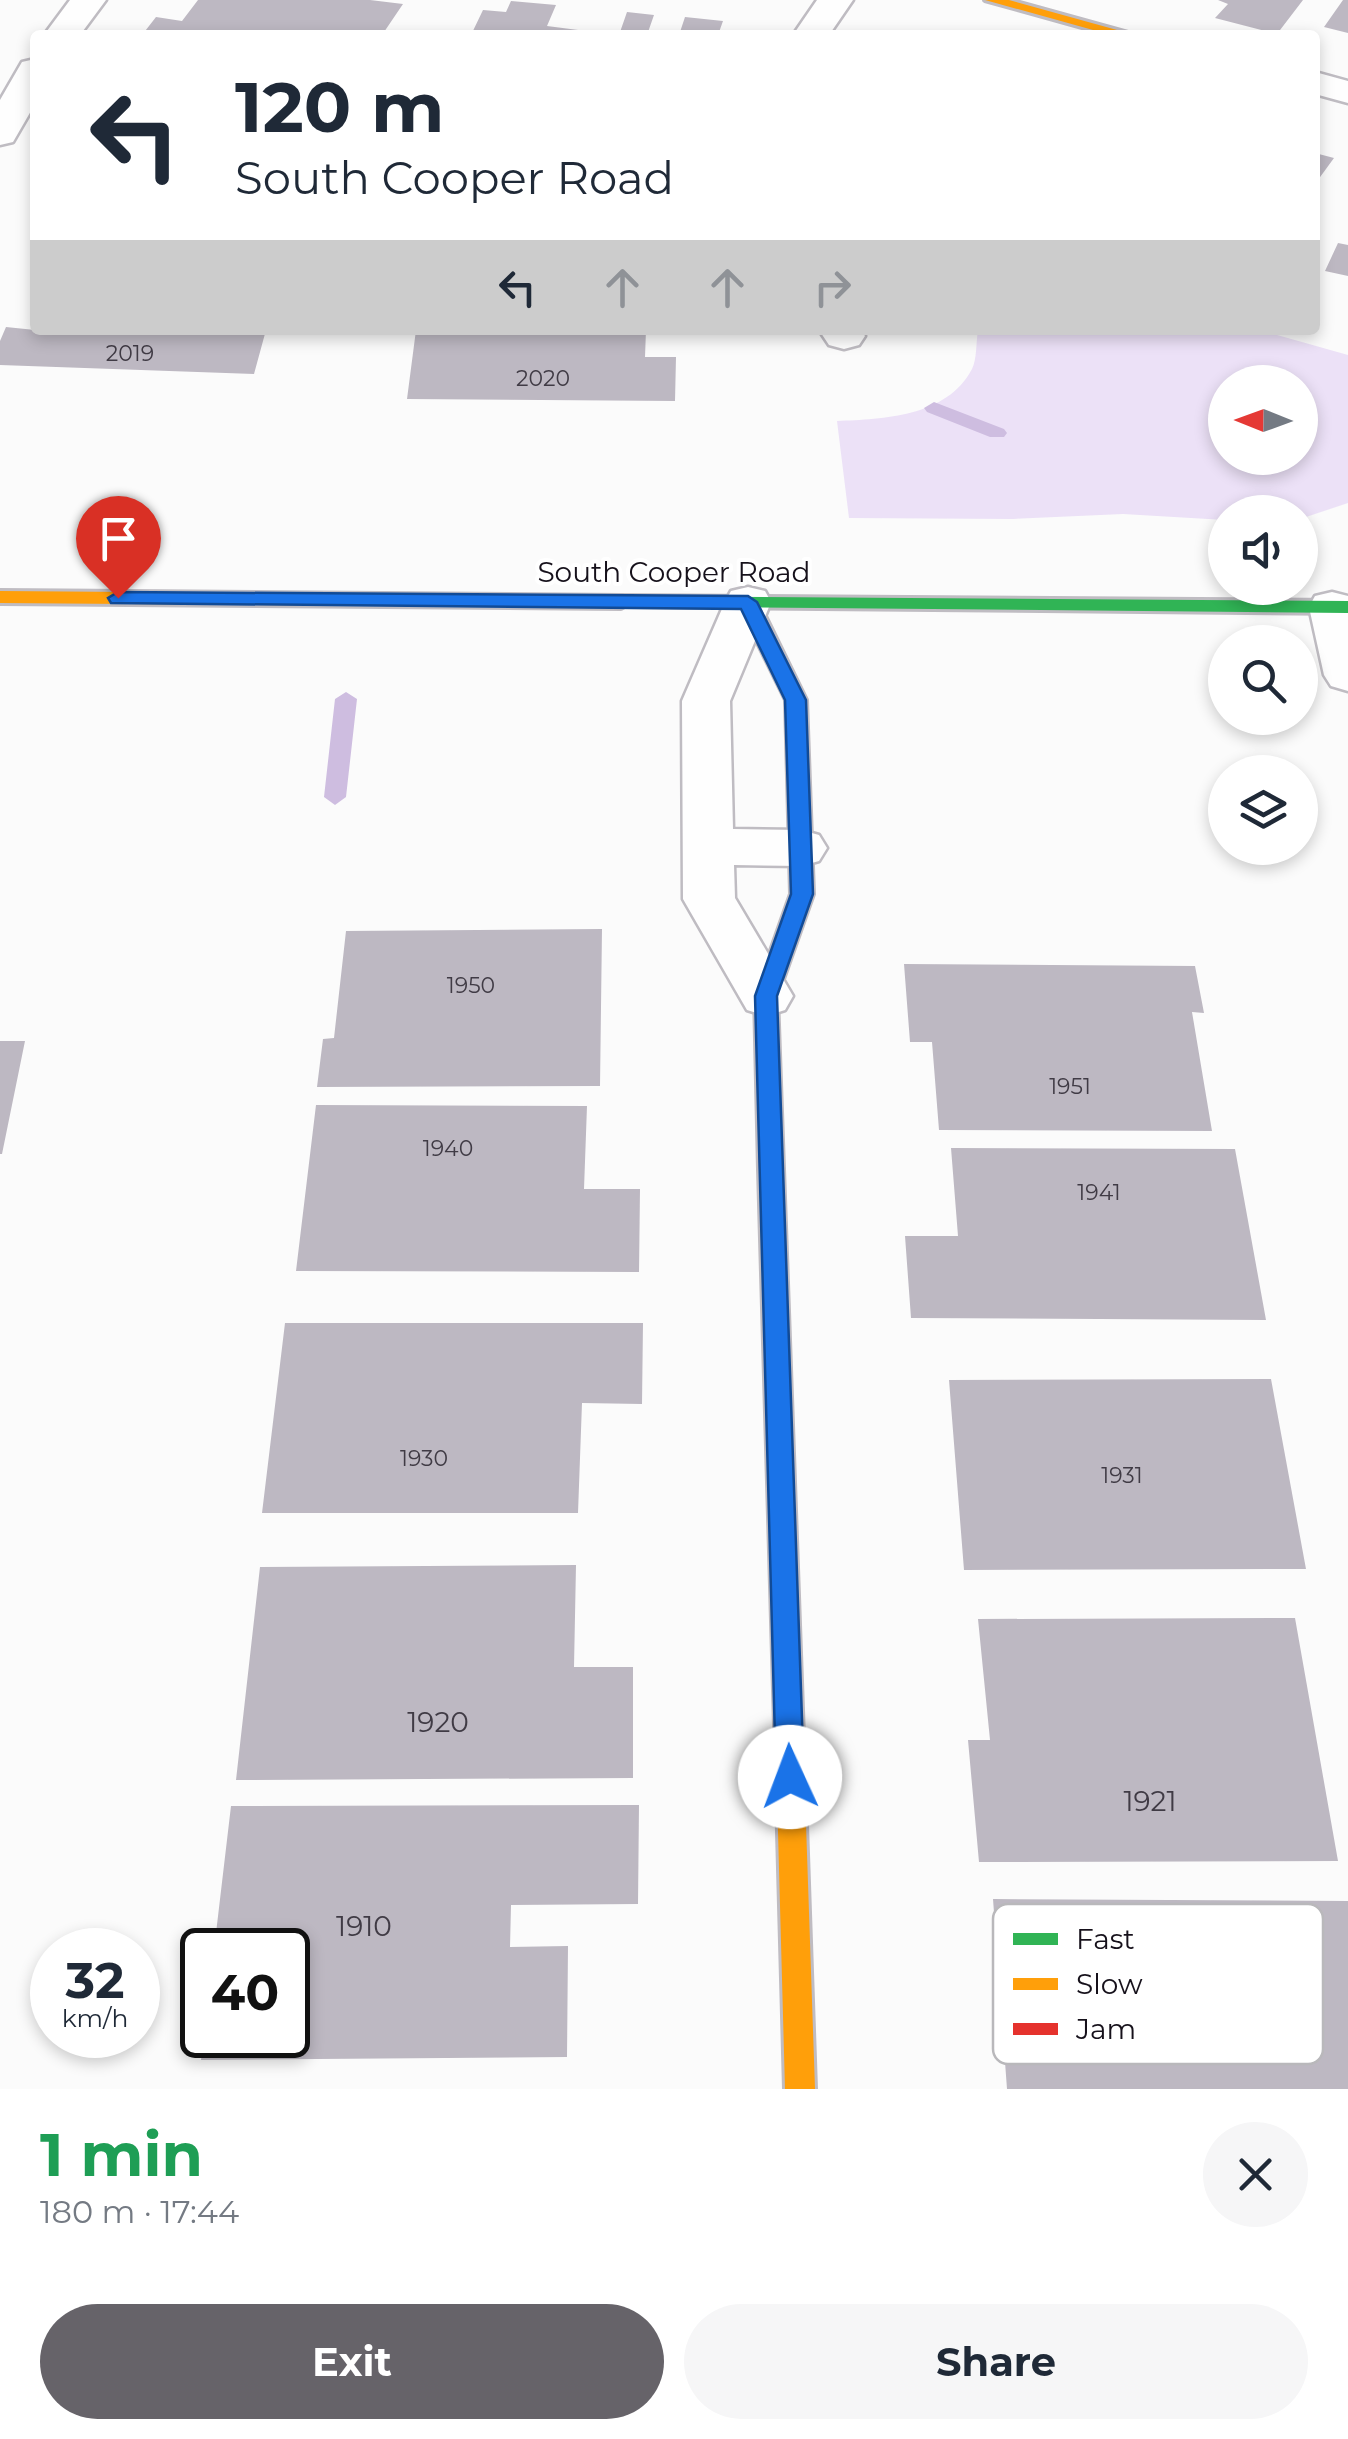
<!DOCTYPE html>
<html lang="en">
<head>
<meta charset="utf-8">
<style>
  body { margin:0; font-family:Montserrat,sans-serif; background:#f6f6f7; color:#1f2937; height:100vh; display:flex; flex-direction:column; font-size:38px; white-space:nowrap }
  * { box-sizing:border-box; margin:0 }
  p { font-size:32px; color:#747a83 }
  .icon { flex:none; width:55px; height:55px; fill:none; stroke:currentColor; stroke-width:2; stroke-linecap:round; stroke-linejoin:round }
  .map { position:relative; height:2089px; overflow:hidden }
  .panel { display:flex; flex-direction:column; background:#fff; flex:1 }
  .panel>* { flex:none }
  .guide { position:absolute; left:30px; top:30px; width:1290px; height:305px; border-radius:10px; box-shadow:0 5px 15px #0003; background:#fff; color:#1f2937; overflow:hidden }
  .needle { width:65px; rotate:271deg }
  .tools { position:absolute; left:1208px; top:365px; display:grid; gap:20px }
  .tools a { display:grid; place-items:center; width:110px; height:110px; border-radius:50%; background:#fff; box-shadow:0 5px 15px #0003; font-size:50px }
  .speed { position:absolute; left:30px; top:1928px; display:flex; gap:20px; font-size:50px; font-weight:700; text-align:center }
  .speed>* { display:grid; place-content:center; width:130px; height:130px; border-radius:50%; background:#fff; box-shadow:0 5px 15px #0003; line-height:1 }
  .speed small { font-size:25px; font-weight:400 }
  .speed .limit { border:5px solid #111; border-radius:15px; background:#fff; color:#111 }
  .pin { position:absolute; display:grid; place-items:center; width:85px; height:85px; color:#fff; margin:-102px -42px; border-radius:50% 50% 50% 0; rotate:-45deg; box-shadow:0 0 10px #0007 }
  .pin .icon { rotate:45deg }
  .me { position:absolute; width:110px; margin:-55px; rotate:358deg; stroke-linejoin:round; filter:drop-shadow(0 0 8px #0008) }
  .turn { display:flex; align-items:center; gap:35px; height:210px; padding:0 40px; font-size:45px }
  .turn .icon { width:130px; height:130px; stroke-width:2.5 }
  .turn b { display:block; font-size:70px; line-height:85px }
  .lanes { display:flex; align-items:center; height:95px; padding:0 40px; background:#0003; justify-content:center; gap:50px; direction:ltr }
  .lanes .off { opacity:.35 }
  .round { display:grid; place-items:center; flex:none; width:105px; height:105px; border-radius:52px; background:#f6f6f7 }
  .overview { display:flex; align-items:center; justify-content:space-between; height:170px; padding:0 40px }
  h1 { font-size:60px; font-weight:700; line-height:75px; color:#1e9e55 }
  .primary-button { display:flex; gap:20px; margin-top:auto; padding:20px 40px }
  .primary-button a { flex:1; height:115px; border-radius:60px; background:#666369; color:#fff; font-size:40px; font-weight:700; line-height:115px; text-align:center }
  .primary-button a+a { background:#f6f6f7; color:#1f2937 }
  .map>svg:first-child { display:block }
  .green { fill:#ece1f7; fill-rule:evenodd }
  .lines { fill:none; stroke-linecap:round; stroke-linejoin:round }
  .stream { fill:#cebde0; fill-rule:evenodd }
  .building { fill:#bdb8c2 }
  .street-casing { stroke:#bfbcc2; stroke-width:5 }
  .fast-casing { stroke:#bfbcc2; stroke-width:6 }
  .slow-casing { stroke:#bfbcc2; stroke-width:6 }
  .jam-casing { stroke:#bfbcc2; stroke-width:6 }
  .street { fill:#fefefe; fill-rule:evenodd }
  .fast { fill:#30b455; fill-rule:evenodd }
  .slow { fill:#ff9f0a; fill-rule:evenodd }
  .jam { fill:#e5322d; fill-rule:evenodd }
  .route { fill:#1a73e8; stroke:#114b97; stroke-width:2.5 }
  .labels { text-anchor:middle; stroke-width:8; stroke-linejoin:round; paint-order:stroke }
  .number-label { font-size:22px; fill:#403b45 }
  .street-label { font-size:28px; fill:#16111b; stroke:#fff }
  .near-number-label { font-size:28px; fill:#403b45 }
  .key { fill:#fff; stroke:#b9b8bb; stroke-width:2.5 }
  .key-label { font-size:28px; fill:#16111b }
</style>
</head>
<body>
<div class="map">
<svg width="1348" height="2089" viewBox="0 0 1348 2089">
  <rect width="100%" height="100%" fill="#fbfbfb"/>
  <path class="green" d="M978,330H1259L1348,355V503L1300,519V512H1225V520L1123,514L1013,519L849,518L837,421C883,419 947,417 972,369C977,359 976,342 978,330ZM1225,382H1300V458H1225Z"/>
  <g class="lines">
    <path class="stream" d="M934,402L1004,429L1007,433L1004,437H990L927,412L924,408Z
      M346,692L357,699L346,797L335,805L324,797L335,699Z"/>
  </g>
  <path class="building" d="M198,0H370L403,4L382,35H142L156,17L182,21Z
    M1218,0H1303L1277,34L1215,18L1228,4Z
    M1343,0H1348V33L1324,27Z
    M511,1L556,5L547,26L617,35H471L483,10L506,12Z
    M627,12L654,15L647,35H619Z
    M685,17L723,21L718,35H679Z
    M1315,153L1334,158L1315,184Z
    M1338,243L1348,245V276L1325,271Z
    M6,327L35,330H266L254,374L0,365V341Z
    M416,330H646L645,357H676L675,401L407,399Z
    M602,929L600,1086L317,1087L323,1039L334,1038L346,931Z
    M904,964L1195,966L1204,1013L1192,1012L1212,1131L939,1130L932,1042H910Z
    M0,1041H25L2,1154H0Z
    M316,1105L587,1106L584,1189H640L639,1272L296,1271Z
    M951,1148L1235,1149L1266,1320L911,1318L905,1236H958Z
    M285,1323H643L642,1404L582,1403L578,1513H262Z
    M1271,1379L1306,1569L964,1570L949,1380Z
    M576,1565L574,1667H633V1778L236,1780L260,1567Z
    M1295,1618L1338,1861L979,1862L968,1740H990L978,1619Z
    M639,1805L638,1904L511,1905L510,1947L568,1946L567,2057L201,2060L204,2035H288V1950H214L231,1806Z
    M993,1899L1348,1901V2089H1007Z"/>
  <g class="lines">
    <g class="street-casing">
      <path id="street" d="M70,0H106L80,35H44Z
        M817,0H853L829,35H793Z
        M35,59V104L13,142L0,145V100L22,62Z
        M1315,72L1348,81V103L1315,94Z
        M819,330H861L865,336L859,345L844,349L829,345Z
        M748,587L765,591L771,602L730,701L733,829L801,830L819,835L827,848L819,861L801,866L734,865L735,898L793,996L785,1010L766,1016L747,1010L683,899L682,701L725,602L731,591Z
        M1332,592L1348,596V691L1331,686L1324,675L1309,607L1315,596Z"/>
    </g>
    <g class="fast-casing">
      <path id="fast" d="M621,596L1348,601V613L614,606V598Z
        M771,1160L779,1162L783,1169L805,1795L801,1804L791,1808L781,1804L777,1795L759,1169L763,1162Z"/>
    </g>
    <g class="slow-casing">
      <path id="slow" d="M985,0H1009L1135,35H1111Z
        M0,591L621,596L631,602L621,608L0,603Z
        M791,1782L801,1786L805,1795L815,2089H785L777,1795L781,1786Z"/>
    </g>
    <g class="jam-casing">
      <path id="jam" d="M748,596L758,602L806,700L813,894L777,996L783,1169L779,1176H763L759,1169L755,996L791,894L786,700L738,602Z"/>
    </g>
    <use href="#street" class="street"/>
    <use href="#fast" class="fast"/>
    <use href="#slow" class="slow"/>
    <use href="#jam" class="jam"/>
  </g>
  <path class="route" d="M118,592L748,596L757,602L806,700L813,894L777,996L804,1777L800,1786L790,1790L780,1786L776,1777L755,996L791,894L785,700L741,609L111,603L108,598Z"/>
  <g class="labels">
    <g class="number-label">
      <text x="130" y="361">2019</text>
      <text x="543" y="386">2020</text>
      <text x="471" y="993">1950</text>
      <text x="1070" y="1094">1951</text>
      <text x="448" y="1156">1940</text>
      <text x="1099" y="1200">1941</text>
      <text x="424" y="1466">1930</text>
      <text x="1122" y="1483">1931</text>
    </g>
    <g class="street-label">
      <text x="674" y="582">South Cooper Road</text>
    </g>
    <g class="near-number-label">
      <text x="438" y="1732">1920</text>
      <text x="1150" y="1811">1921</text>
      <text x="364" y="1936">1910</text>
    </g>
  </g>
  <rect x="993" y="1904" width="330" height="160" rx="15" class="key"/>
  <rect x="1013" y="1933" width="45" height="12" fill="#30b455"/>
  <rect x="1013" y="1978" width="45" height="12" fill="#ff9f0a"/>
  <rect x="1013" y="2023" width="45" height="12" fill="#e5322d"/>
  <g class="key-label">
    <text x="1076" y="1949">Fast</text>
    <text x="1076" y="1994">Slow</text>
    <text x="1076" y="2039">Jam</text>
  </g>
</svg>
<div class="tools">
<a><svg class="needle" viewBox="-14 -14 28 28"><path d="M0-13l5 13h-10z" fill="#e53935"/><path d="M0 13l5-13h-10z" fill="#747a83"/></svg></a>
<a><svg class="icon" aria-label="sound" viewBox="0 0 24 24"><path d="M4 9h4l5-4v14l-5-4H4zM17 9q2 3 0 6"/></svg></a>
<a><svg class="icon" aria-label="search" viewBox="0 0 24 24"><circle cx="10" cy="10" r="6"/><path d="M15 15l6 6"/></svg></a>
<a><svg class="icon" aria-label="layers" viewBox="0 0 24 24"><path d="M12 4l9 5-9 5-9-5zM3 14l9 5 9-5"/></svg></a>
</div>
<div class="speed"><div>32<small>km/h</small></div><div class="limit">40</div></div>
<div class="pin" style="left:118px;top:598px;background:#d93025"><svg class="icon" aria-label="arrive" viewBox="0 0 24 24"><path d="M6 21V4h12l-3 4 3 4H6"/></svg></div>
<svg class="me" style="left:790px;top:1777px" viewBox="-20 -20 40 40"><circle r="19" fill="#fff"/><path d="M0-13L10 11 0 6-10 11z" fill="#1a73e8"/></svg>
<div class="guide">
<div class="turn"><svg class="icon" aria-label="left" viewBox="0 0 24 24"><path d="M17 20v-9H6M10 6l-5 5 5 5"/></svg><div><b>120 m</b>South Cooper Road</div></div>
<div class="lanes"><svg class="icon" aria-label="left" viewBox="0 0 24 24"><path d="M17 20v-9H6M10 6l-5 5 5 5"/></svg><svg class="icon off" aria-label="ahead" viewBox="0 0 24 24"><path d="M12 20V5M6 11l6-6 6 6"/></svg><svg class="icon off" aria-label="ahead" viewBox="0 0 24 24"><path d="M12 20V5M6 11l6-6 6 6"/></svg><svg class="icon off" aria-label="right" viewBox="0 0 24 24"><path d="M7 20v-9h11M14 6l5 5-5 5"/></svg></div>
</div>
</div>
<section class="panel">
<div class="overview"><div><h1>1 min</h1><p>180 m · 17:44</p></div><a class="round"><svg class="icon" aria-label="close" viewBox="0 0 24 24"><path d="M6 6l12 12M18 6L6 18"/></svg></a></div>
<div class="primary-button"><a>Exit</a><a>Share</a></div>
</section>
</body>
</html>
